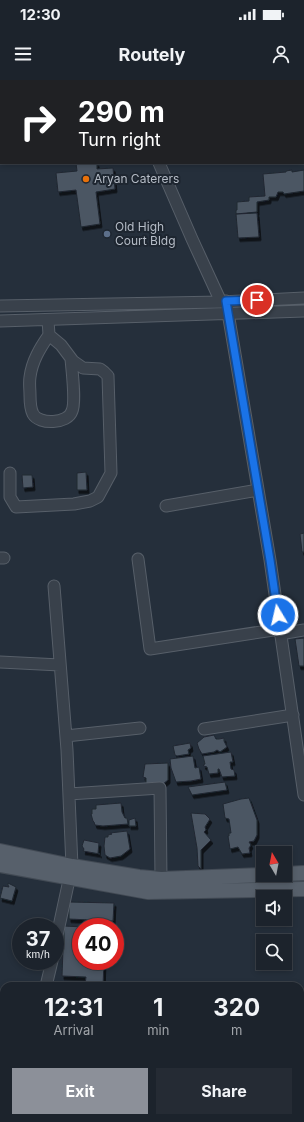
<!DOCTYPE html>
<html lang="en">
<head>
<meta charset="utf-8">
<style>
  body { margin:0; font-family:Inter,sans-serif; background:#252b34; color:#f1f3f6; height:100vh; display:flex; flex-direction:column; font-size:15px; white-space:nowrap }
  * { box-sizing:border-box; margin:0 }
  p { font-size:13px; color:#a0a4a9 }
  .icon { flex:none; width:22px; height:22px; fill:none; stroke:currentColor; stroke-width:2; stroke-linecap:round; stroke-linejoin:round }
  .map { position:relative; flex:1; overflow:hidden }
  .sheet { position:absolute; left:0px; top:902px; width:304px; height:140px; display:flex; flex-direction:column; background:#1c232c; border-radius:12px 12px 0 0; box-shadow:0 2px 6px #0003,0 0 0 1px #3a4048 }
  .sheet>* { flex:none }
  .top-card { position:absolute; left:0px; top:0px; width:304px; height:84px; box-shadow:0 2px 6px #0003,0 0 0 1px #3a4048; background:#202124; color:#fff; overflow:hidden }
  .needle { width:26px; rotate:350deg }
  .controls { position:absolute; left:256px; top:766px; display:grid; gap:8px }
  .controls a { display:grid; place-items:center; width:36px; height:36px; border-radius:0px; background:#1c232c; box-shadow:0 2px 6px #0003,0 0 0 1px #3a4048; font-size:20px }
  .speed { position:absolute; left:12px; top:838px; display:flex; gap:8px; font-size:20px; font-weight:700; text-align:center }
  .speed>* { display:grid; place-content:center; width:52px; height:52px; border-radius:50%; background:#1c232c; box-shadow:0 2px 6px #0003,0 0 0 1px #3a4048; line-height:1 }
  .speed small { font-size:10px; font-weight:400 }
  .speed .limit { border:6px solid #d22; background:#fff; color:#111 }
  .pin { position:absolute; display:grid; place-items:center; width:34px; height:34px; color:#fff; margin:-17px; border:2px solid #fff; border-radius:50%; box-shadow:0 1px 4px #0007 }
  .me { position:absolute; width:44px; margin:-22px; rotate:351deg; stroke-linejoin:round; filter:drop-shadow(0 0 3px #0008) }
  .turn { display:flex; align-items:center; gap:14px; height:84px; padding:0 12px; font-size:18px }
  .turn .icon { width:52px; height:52px; stroke-width:2.5 }
  .turn b { display:block; font-size:28px; line-height:34px }
  .eta { display:flex; justify-content:space-evenly; align-items:center; height:68px; text-align:center }
  .eta b { font-size:24px; font-weight:700; line-height:28px }
  .cta { display:flex; gap:8px; margin-top:auto; padding:8px 12px }
  .cta a { flex:1; height:46px; border-radius:0px; background:#8c9099; color:#fff; font-size:16px; font-weight:700; line-height:46px; text-align:center }
  .cta a+a { background:#252b34; color:#f1f3f6 }
  .status { display:flex; justify-content:space-between; align-items:center; height:28px; padding:0 20px; background:#1c232c; direction:ltr }
  .status svg { height:11px; fill:currentColor }
  header { display:flex; justify-content:space-between; align-items:center; height:52px; padding:0 12px; background:#1c232c; font-size:18px; font-weight:700 }
  .map>svg:first-child { display:block }
  .green { fill:#283c3d }
  .building { fill:#4c5663; stroke:#202832; filter:url(#shadow) }
  .lines { fill:none; stroke-linecap:round; stroke-linejoin:round }
  .minor-casing { stroke:#575f69; stroke-width:13 }
  .major-casing { stroke:#424a54; stroke-width:16 }
  .minor { stroke:#39414b; stroke-width:11 }
  .major { stroke:#57606b; stroke-width:14 }
  .route-casing { stroke:#114b97; stroke-width:10 }
  .route { stroke:#1a73e8; stroke-width:7 }
  .food-dot { fill:#e8710a; stroke:#1e2630; stroke-width:1.5 }
  .service-dot { fill:#5c6f8a; stroke:#1e2630; stroke-width:1.5 }
  .labels { text-anchor:middle; stroke-width:4; stroke-linejoin:round; paint-order:stroke }
  .poi-label { font-size:12px; fill:#b5bcc6; stroke:#1e2630; text-anchor:start }
</style>
</head>
<body>
<div class="status"><b>12:30</b><svg viewBox="0 0 49 12"><path d="M0 12V9h3v3zM5 12V6h3v6zM10 12V3h3v9zM15 12V0h3v12zM26 1h20v11H26zM47 4h2v5h-2z"/></svg></div>
<header><svg class="icon" aria-label="menu" viewBox="0 0 24 24"><path d="M4 6h16M4 12h16M4 18h16"/></svg>Routely<svg class="icon" aria-label="person" viewBox="0 0 24 24"><circle cx="12" cy="8" r="4"/><path d="M4 21q1-7 8-7t8 7"/></svg></header>
<div class="map">
<svg width="304" height="1042" viewBox="0 0 304 1042">
  <defs>
    <filter id="shadow"><feDropShadow dx="2" dy="3.5" stdDeviation="0" flood-color="#0009"/></filter>
  </defs>
  <rect width="100%" height="100%" fill="#252f3b"/>
  <path class="green" d="M304,996V1042H228L227,1038H300V997Z"/>
  <path class="building" d="M76,83H97V89L113,88L115,109L96,112L100,144L81,147L76,110L58,112L56,93L77,91Z
    M292,90V92L304,90V111L284,114L283,112H278L276,117H269V120L257,122V132L236,134V130H237V122L249,121V117L265,116L263,94L286,92V91Z
    M257,133L259,157L238,158L236,134Z
    M86,392L87,410H77V393Z
    M22,395H32L33,407L23,408Z
    M304,453V472H302L300,454Z
    M304,558V586H299L295,559Z
    M214,655L216,659H219L224,658V661L227,667L220,672L217,670L214,672L202,674L199,669L197,663L204,657Z
    M190,663L191,668L188,670L189,674L177,676L175,675L173,666Z
    M231,672L233,682H230L231,689L234,690L235,696L222,697L219,689H218V693L209,694L207,687L204,686L203,685L205,684L203,676Z
    M193,676L195,688L199,687L201,699L191,701L176,702L171,688L170,679Z
    M168,683V700L163,704L159,703L150,708L146,703V698L143,697L145,684Z
    M225,702L227,710L192,715L188,707Z
    M249,718L257,740V755L254,761L249,762L251,765L249,768L250,773L242,774L238,767L230,769L228,756H229V753H231L229,739L225,738L223,724L241,719Z
    M121,723L122,732L125,738H127L128,744L103,746L95,745L94,742L93,741L91,734H92V729H96V725Z
    M191,733L205,734L210,739L205,747L206,750L204,752L211,760L201,770V789L198,786L197,768Z
    M135,738L136,746H129V740Z
    M127,751L130,769L121,776L110,778L105,775L104,766L105,757H108V755L112,754L110,753Z
    M84,760L99,763L98,773L100,774L83,771L84,769L82,766Z
    M8,803L16,807L12,821L0,818L3,806L9,807L8,805Z
    M69,822L114,823L113,841L69,839Z
    M64,846L83,847H81V881H104L103,906H71V904L85,905L86,897L62,896L63,869H58V864H64Z"/>
  <g class="lines">
    <g class="minor-casing">
      <path id="minor" d="M75,0L76,1
        M194,1L195,0
        M0,25H1
        M159,83L192,159L221,222
        M226,221L270,480L304,715
        M0,226L221,222L304,218
        M0,241L304,231
        M49,255C40,268 32,281 30,297C29,303 30,309 30,315C30,321 30,328 33,334C39,345 68,344 72,331C76,322 72,291 71,279
        M10,393V417L16,427L74,424L90,421L98,417L111,393L108,296L104,292L100,289L83,288L73,281L61,265L49,255L48,240
        M166,426L258,410
        M0,478H4
        M138,479L150,569L280,549
        M54,506L67,670L72,786L55,865
        M280,554L304,550
        M0,582L60,585
        M204,649L293,635
        M66,656L140,648
        M69,714L160,708L161,799
        M46,906L52,881
        M107,1038V1042"/>
    </g>
    <g class="major-casing">
      <path id="major" d="M0,771L72,786L139,797L161,799L263,795
        M0,785L148,812L304,809
        M285,794L304,793"/>
    </g>
    <use href="#minor" class="minor"/>
    <use href="#major" class="major"/>
  </g>
  <g class="lines">
    <g class="route-casing">
      <path id="route" d="M257,220L226,221L270,480L278,535"/>
    </g>
    <use href="#route" class="route"/>
  </g>
  <circle class="food-dot" cx="86" cy="99" r="4"/>
  <circle class="service-dot" cx="107" cy="154" r="4"/>
  <g class="labels">
    <g class="poi-label">
      <text x="94" y="103">Aryan Caterers</text>
      <text x="115" y="151">Old High<tspan x="115" dy="14">Court Bldg</tspan></text>
    </g>
  </g>
</svg>
<div class="controls">
<a><svg class="needle" viewBox="-14 -14 28 28"><path d="M0-13l5 13h-10z" fill="#e53935"/><path d="M0 13l5-13h-10z" fill="#a0a4a9"/></svg></a>
<a><svg class="icon" aria-label="sound" viewBox="0 0 24 24"><path d="M4 9h4l5-4v14l-5-4H4zM17 9q2 3 0 6"/></svg></a>
<a><svg class="icon" aria-label="search" viewBox="0 0 24 24"><circle cx="10" cy="10" r="6"/><path d="M15 15l6 6"/></svg></a>
</div>
<div class="speed"><div>37<small>km/h</small></div><div class="limit">40</div></div>
<div class="pin" style="left:257px;top:220px;background:#d93025"><svg class="icon" aria-label="arrive" viewBox="0 0 24 24"><path d="M6 21V4h12l-3 4 3 4H6"/></svg></div>
<svg class="me" style="left:278px;top:535px" viewBox="-20 -20 40 40"><circle r="17" fill="#1a73e8" stroke="#fff" stroke-width="3"/><path d="M0-11L8 9 0 5-8 9z" fill="#fff"/></svg>
<div class="top-card">
<div class="turn"><svg class="icon" aria-label="right" viewBox="0 0 24 24"><path d="M7 20v-9h11M14 6l5 5-5 5"/></svg><div><b>290 m</b>Turn right</div></div>
</div>
<section class="sheet">
<div class="eta">
<div><b>12:31</b><p>Arrival</p></div>
<div><b>1</b><p>min</p></div>
<div><b>320</b><p>m</p></div>
</div>
<div class="cta"><a>Exit</a><a>Share</a></div>
</section>
</div>
</body>
</html>
